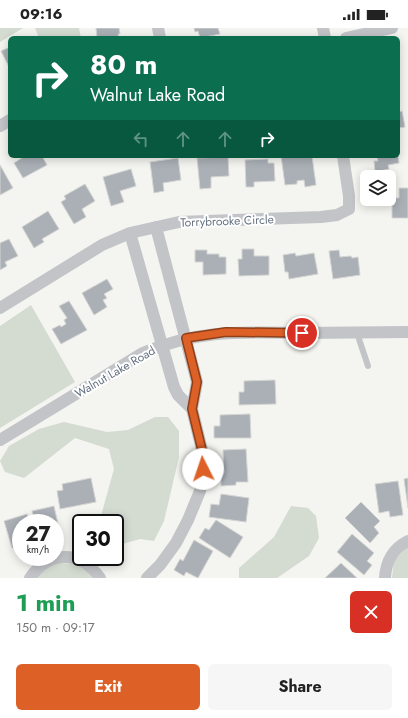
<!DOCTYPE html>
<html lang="en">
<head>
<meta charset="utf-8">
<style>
  body { margin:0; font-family:Jost,sans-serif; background:#f6f6f6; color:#222; height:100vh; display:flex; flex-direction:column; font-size:15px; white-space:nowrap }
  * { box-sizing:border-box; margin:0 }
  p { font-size:13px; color:#767676 }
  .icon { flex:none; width:22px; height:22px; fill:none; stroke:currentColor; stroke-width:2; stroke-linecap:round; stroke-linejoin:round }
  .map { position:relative; height:550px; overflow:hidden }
  .details { display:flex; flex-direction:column; background:#fff; flex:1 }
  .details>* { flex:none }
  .banner { position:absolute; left:8px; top:8px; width:392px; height:122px; border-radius:6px; box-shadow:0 2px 10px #0003; background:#0b6e4f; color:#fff; overflow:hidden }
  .tools { position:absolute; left:360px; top:142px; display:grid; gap:8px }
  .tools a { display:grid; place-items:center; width:36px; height:36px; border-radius:6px; background:#fff; box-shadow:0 2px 10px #0003; font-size:20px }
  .speed { position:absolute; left:12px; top:486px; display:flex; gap:8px; font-size:20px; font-weight:700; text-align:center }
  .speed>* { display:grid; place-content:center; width:52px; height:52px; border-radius:50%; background:#fff; box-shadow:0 2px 10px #0003; line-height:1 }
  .speed small { font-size:10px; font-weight:400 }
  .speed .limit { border:2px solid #111; border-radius:6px; background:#fff; color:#111 }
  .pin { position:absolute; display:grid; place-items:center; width:34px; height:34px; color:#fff; margin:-17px; border:2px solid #fff; border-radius:50%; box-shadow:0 1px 4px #0007 }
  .me { position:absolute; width:44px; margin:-22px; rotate:356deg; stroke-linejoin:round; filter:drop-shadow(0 0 3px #0008) }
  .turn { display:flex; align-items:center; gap:14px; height:84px; padding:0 16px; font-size:18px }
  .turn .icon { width:52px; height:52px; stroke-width:2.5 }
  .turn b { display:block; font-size:28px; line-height:34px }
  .lanes { display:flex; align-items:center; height:38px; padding:0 16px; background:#0003; justify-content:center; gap:20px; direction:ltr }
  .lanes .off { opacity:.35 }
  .round { display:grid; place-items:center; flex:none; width:42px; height:42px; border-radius:6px; background:#f6f6f6 }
  .headline { display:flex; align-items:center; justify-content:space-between; height:68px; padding:0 16px }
  h1 { font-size:24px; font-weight:700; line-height:30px; color:#1e9e55 }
  .cta { display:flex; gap:8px; margin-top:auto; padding:8px 16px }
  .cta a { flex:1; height:46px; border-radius:6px; background:#dd6127; color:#fff; font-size:16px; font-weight:700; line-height:46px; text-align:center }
  .cta a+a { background:#f6f6f6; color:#222 }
  .status { display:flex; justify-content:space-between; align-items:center; height:28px; padding:0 20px; background:#fff; direction:ltr }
  .status svg { height:11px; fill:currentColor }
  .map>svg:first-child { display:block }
  .green { fill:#d4dbd1 }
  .building { fill:#aab0b6; stroke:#d5d5d3 }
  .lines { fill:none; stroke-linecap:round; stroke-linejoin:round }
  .lane { stroke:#c2c4c8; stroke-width:6 }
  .street { stroke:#c2c4c8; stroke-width:12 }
  .route-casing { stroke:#903f19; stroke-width:10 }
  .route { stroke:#dd6127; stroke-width:7 }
  .labels { text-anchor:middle; stroke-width:4; stroke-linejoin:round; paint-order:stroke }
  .street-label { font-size:12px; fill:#647180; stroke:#fff }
</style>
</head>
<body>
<div class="status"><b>09:16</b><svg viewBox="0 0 49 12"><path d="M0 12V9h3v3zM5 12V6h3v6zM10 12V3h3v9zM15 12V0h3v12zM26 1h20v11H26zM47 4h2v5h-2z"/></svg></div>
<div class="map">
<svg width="408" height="550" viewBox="0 0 408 550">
  <rect width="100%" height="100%" fill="#f4f4f0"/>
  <path class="green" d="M0,0H23L0,14Z
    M35,0H79L81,10H39Z
    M31,277L75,354L0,400V298Z
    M155,389H168L179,403V429L164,493L154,513L140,511L115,518V495H99L114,441L109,421L75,410L24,450L5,444L0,433L9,418L39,401L64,394L107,404L128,402Z
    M291,478L308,480L316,488L319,510L309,528L277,550H239V540L274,509Z
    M408,519V550H392L394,531Z
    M55,535C72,535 81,536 92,550H37L42,542Z"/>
  <path class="building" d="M96,0H119L120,6H118L119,10H97Z
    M194,0H218L220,6L200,10L198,3L195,4Z
    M10,19V41L1,23Z
    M402,83L405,99L398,100V84Z
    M25,128H42L47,137L23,150L14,135Z
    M281,128H312L316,157L305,159L304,152L297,153V156L285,157Z
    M377,128H398L399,135L388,137L389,141L375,144L374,133H378Z
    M228,129L229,148L211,149V160L200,161L197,130Z
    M178,130L181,152L163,155L164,163L154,165L150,134Z
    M268,131V135H274L275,153L254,154V159H246L245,132Z
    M0,137L13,160L0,167Z
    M131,141L136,158L120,163L124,174L111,178L103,149Z
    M85,156L95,173L82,181L86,189L74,196L61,174L66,171L64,168Z
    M399,160H408V190H392V170H399Z
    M48,183L59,201L42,211L44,214L34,220L22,199Z
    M9,211L18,228L5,234L7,238L0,242V215Z
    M242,221H254V228H269V247L239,248L238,231H242Z
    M195,222H207V226H219V229H226V246L203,247V234H195Z
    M339,222L340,229L351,228L352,230L358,229L360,247L333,251L329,223Z
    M295,225L296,228L314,225L318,246L289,251L288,244H285L283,227Z
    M107,251L113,261L104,266L107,270L103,272L107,279L94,287L82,265Z
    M69,273L87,302L61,316L52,301L60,297L61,299L66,296L64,292L67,290L59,278Z
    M275,352L276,376L239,377V364H244V353Z
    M250,386L251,410H214V398H220V387Z
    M246,421L248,454H236V457L221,458V445H224L223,422Z
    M91,450L96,474L60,481L57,463L63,462L62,456Z
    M408,450V480L404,451Z
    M398,453L403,487L390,489L389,483L379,485L375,456Z
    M221,466L249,470L246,494L209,489L211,476L219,477Z
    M361,474L380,493L374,499L379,505L370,515L345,490Z
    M54,478L61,509L55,510V495H35L32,483Z
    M27,486L30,495H21V518L12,520L4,493Z
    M216,492L243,509L230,530L199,510L205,500L209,502Z
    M352,506L374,525L367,533L372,537L364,547L337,524Z
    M194,512L213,523L198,550L186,544L184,548L174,542L180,531L183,533Z
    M341,535L357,550H325Z"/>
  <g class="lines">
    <path class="lane" d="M357,305L368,338"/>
    <path class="street" d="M158,0L160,10
      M323,0L325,10
      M346,10L392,0
      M0,98L10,92
      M130,205L174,359L178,367L192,381
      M0,280L102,217L130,205L179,194L321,189L337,187L349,181V168L343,128
      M0,412L143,325C199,301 241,304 301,305C337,305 372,304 408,304
      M30,550C49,522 80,522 100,550
      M147,550L160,537L176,515L188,492L200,463L203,441L202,422L192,381L197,354L156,199
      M385,550C386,533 392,521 408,513"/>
  </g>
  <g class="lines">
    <g class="route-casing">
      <path id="route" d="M203,441L202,422L192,381L197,354L186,310L226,304L302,305"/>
    </g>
    <use href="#route" class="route"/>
  </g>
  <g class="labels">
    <g class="street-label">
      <text transform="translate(227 193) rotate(-2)" y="4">Torrybrooke Circle</text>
      <text transform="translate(115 344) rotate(-30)" y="4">Walnut Lake Road</text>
    </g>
  </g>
</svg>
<div class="tools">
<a><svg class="icon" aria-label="layers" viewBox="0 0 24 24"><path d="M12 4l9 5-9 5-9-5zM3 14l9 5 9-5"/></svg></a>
</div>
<div class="speed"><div>27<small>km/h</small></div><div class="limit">30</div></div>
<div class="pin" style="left:302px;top:305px;background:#d93025"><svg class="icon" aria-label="arrive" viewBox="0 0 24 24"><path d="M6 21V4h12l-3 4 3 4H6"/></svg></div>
<svg class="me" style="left:203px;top:441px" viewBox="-20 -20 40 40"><circle r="19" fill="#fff"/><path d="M0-13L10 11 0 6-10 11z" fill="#dd6127"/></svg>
<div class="banner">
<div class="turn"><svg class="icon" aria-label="right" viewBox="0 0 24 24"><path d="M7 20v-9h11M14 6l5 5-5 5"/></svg><div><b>80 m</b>Walnut Lake Road</div></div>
<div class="lanes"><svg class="icon off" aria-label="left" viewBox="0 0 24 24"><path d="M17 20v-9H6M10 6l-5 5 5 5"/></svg><svg class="icon off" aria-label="ahead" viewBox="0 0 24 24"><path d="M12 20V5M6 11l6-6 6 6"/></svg><svg class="icon off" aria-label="ahead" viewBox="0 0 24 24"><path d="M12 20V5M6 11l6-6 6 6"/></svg><svg class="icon" aria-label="right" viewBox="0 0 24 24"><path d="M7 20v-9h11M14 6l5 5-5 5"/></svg></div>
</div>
</div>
<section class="details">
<div class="headline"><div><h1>1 min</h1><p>150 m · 09:17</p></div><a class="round" style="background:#d93025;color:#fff"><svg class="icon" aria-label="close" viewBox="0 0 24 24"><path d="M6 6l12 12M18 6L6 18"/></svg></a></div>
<div class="cta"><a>Exit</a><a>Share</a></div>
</section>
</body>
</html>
